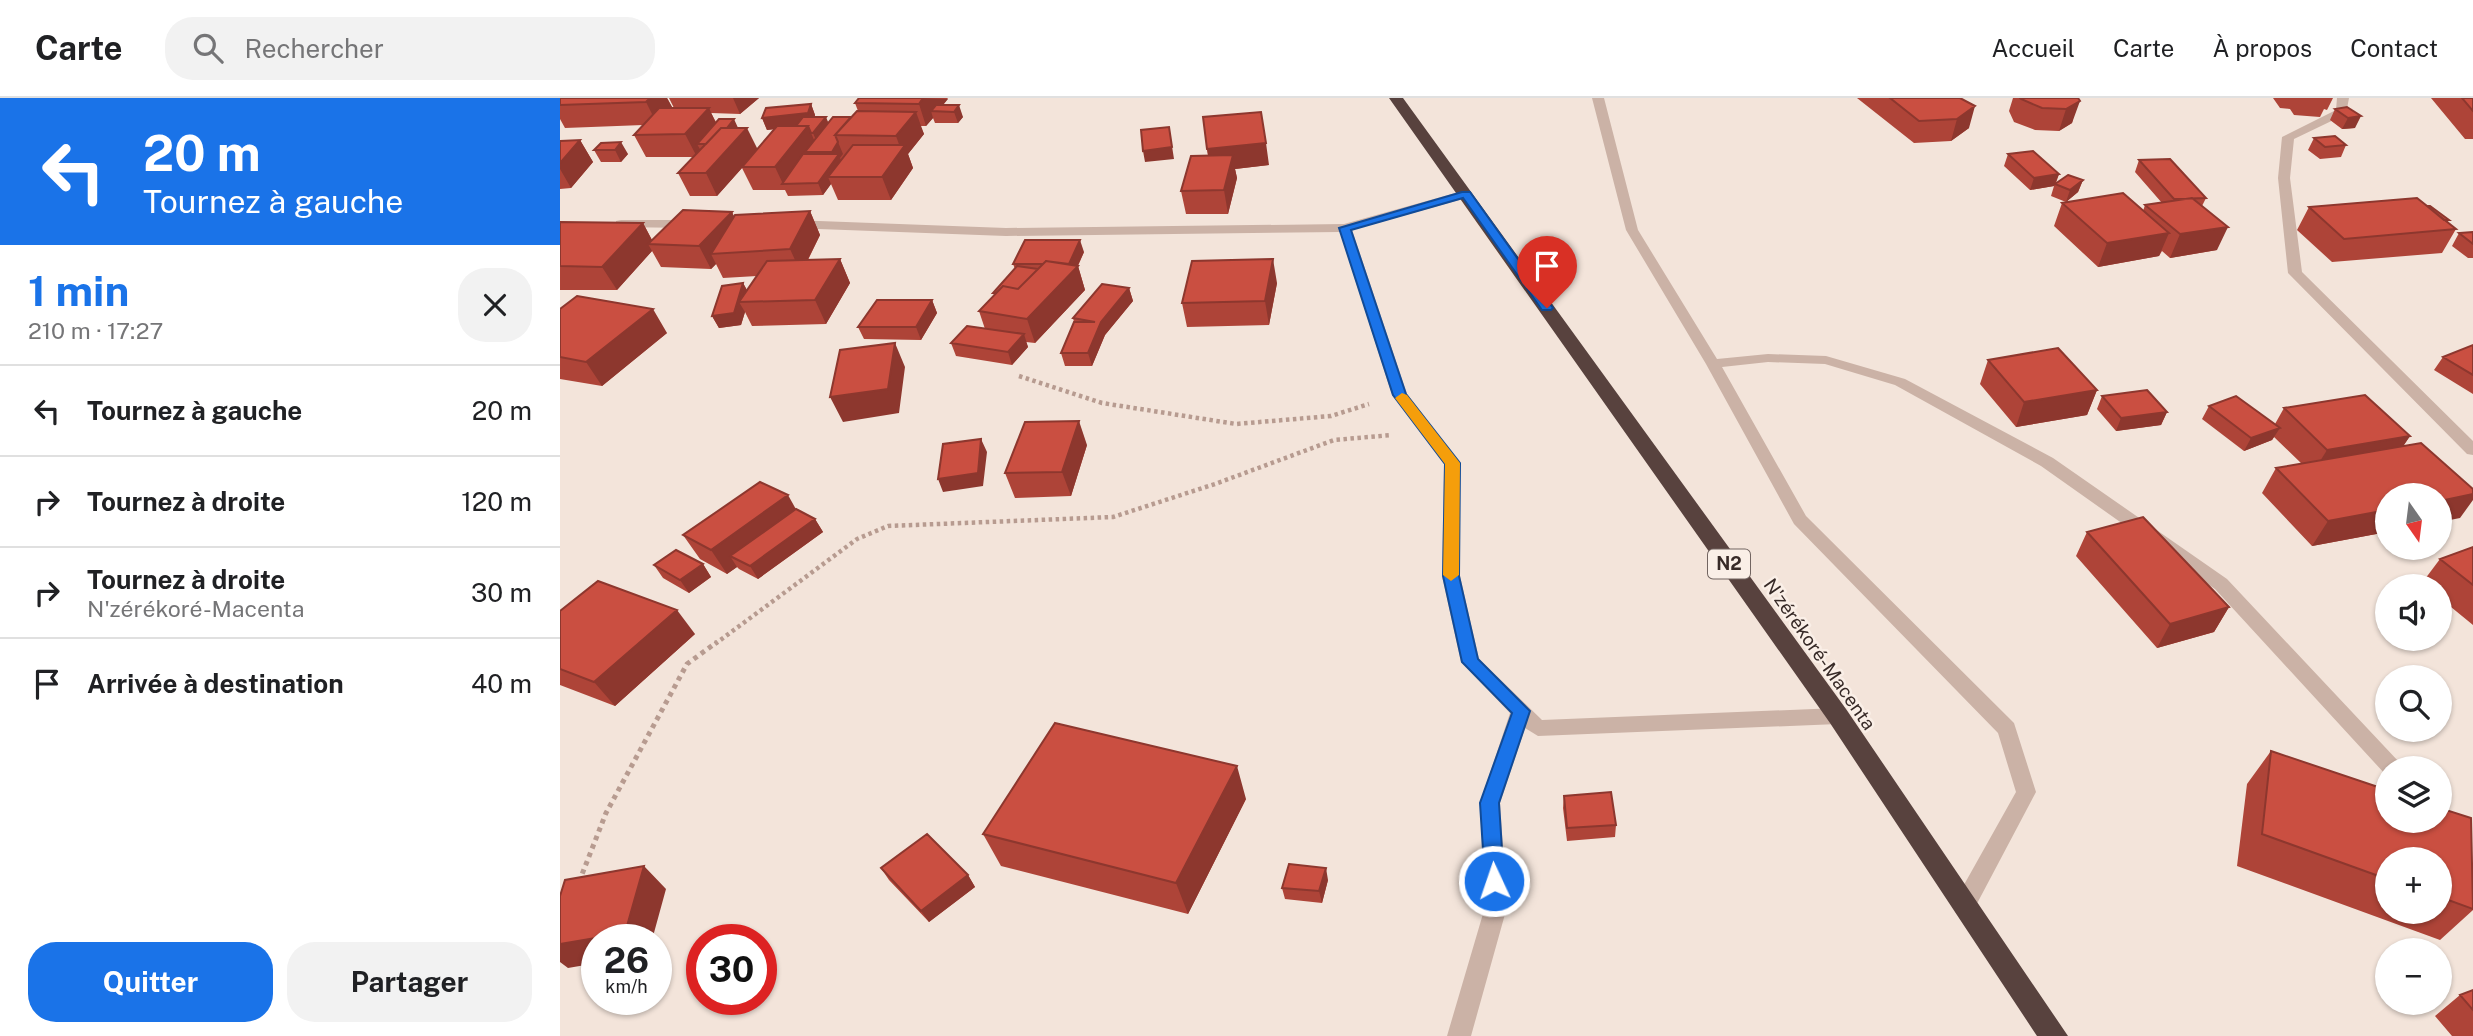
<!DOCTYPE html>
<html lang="fr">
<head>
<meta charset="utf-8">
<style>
  body { margin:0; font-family:"Public Sans",sans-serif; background:#f2f2f2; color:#202124; height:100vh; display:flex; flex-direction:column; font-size:26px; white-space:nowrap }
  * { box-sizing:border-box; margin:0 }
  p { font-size:23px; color:#757577 }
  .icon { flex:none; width:38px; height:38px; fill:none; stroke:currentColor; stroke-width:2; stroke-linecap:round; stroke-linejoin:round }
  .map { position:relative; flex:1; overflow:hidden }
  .sheet { display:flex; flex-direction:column; background:#fff; width:560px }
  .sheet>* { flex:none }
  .guide { background:#1a73e8; color:#fff; overflow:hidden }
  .needle { width:46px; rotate:166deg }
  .fabs { position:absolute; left:1815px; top:385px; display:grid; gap:14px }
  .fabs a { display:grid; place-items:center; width:77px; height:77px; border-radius:50%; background:#fff; box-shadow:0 2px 5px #0004; font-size:35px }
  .speed { position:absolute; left:21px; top:826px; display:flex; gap:14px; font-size:35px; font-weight:700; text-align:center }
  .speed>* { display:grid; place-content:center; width:91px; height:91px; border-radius:50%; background:#fff; box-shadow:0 2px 5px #0004; line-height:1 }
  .speed small { font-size:18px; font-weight:400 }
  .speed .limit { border:10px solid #d22; background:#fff; color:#111 }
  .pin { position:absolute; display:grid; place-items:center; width:60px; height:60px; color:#fff; margin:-72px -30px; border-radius:50% 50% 50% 0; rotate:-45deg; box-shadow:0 0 7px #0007 }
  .pin .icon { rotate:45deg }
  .me { position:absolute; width:77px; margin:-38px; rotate:357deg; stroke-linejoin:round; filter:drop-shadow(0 0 5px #0008) }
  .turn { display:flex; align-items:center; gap:24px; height:147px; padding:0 28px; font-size:32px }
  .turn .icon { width:91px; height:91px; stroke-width:2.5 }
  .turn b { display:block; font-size:49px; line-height:60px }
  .round { display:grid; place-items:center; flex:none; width:74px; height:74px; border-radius:28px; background:#f2f2f2 }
  .overview { display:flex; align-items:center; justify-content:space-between; height:119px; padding:0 28px }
  h1 { font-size:42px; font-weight:700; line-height:52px; color:#1a73e8 }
  .button { display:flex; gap:14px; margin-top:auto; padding:14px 28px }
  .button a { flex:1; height:80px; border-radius:28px; background:#1a73e8; color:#fff; font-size:28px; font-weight:700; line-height:80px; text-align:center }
  .button a+a { background:#f2f2f2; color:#202124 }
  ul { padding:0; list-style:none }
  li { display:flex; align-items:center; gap:21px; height:91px; padding:0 28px; border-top:2px solid #e0e0e0 }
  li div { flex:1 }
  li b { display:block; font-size:26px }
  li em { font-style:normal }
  header { display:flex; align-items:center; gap:42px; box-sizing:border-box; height:98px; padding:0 35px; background:#fff; border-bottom:2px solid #e0e0e0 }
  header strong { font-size:33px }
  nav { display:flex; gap:38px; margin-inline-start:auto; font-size:24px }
  .search { width:490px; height:63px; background:#f2f2f2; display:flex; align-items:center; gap:18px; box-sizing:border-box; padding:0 24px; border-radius:28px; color:#757577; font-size:26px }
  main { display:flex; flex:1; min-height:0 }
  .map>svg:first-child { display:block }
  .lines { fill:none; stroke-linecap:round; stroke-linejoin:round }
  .path-far1 { stroke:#b79b90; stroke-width:4.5; stroke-dasharray:3.5 3.5; stroke-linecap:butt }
  .path { stroke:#b79b90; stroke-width:5; stroke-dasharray:4.5 4.5; stroke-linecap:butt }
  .minor { fill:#cbb2a6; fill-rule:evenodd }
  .highway { fill:#58423e; fill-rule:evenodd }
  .wall { fill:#ae4438; fill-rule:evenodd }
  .shaded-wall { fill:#8d372e }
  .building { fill:#ca4f41; stroke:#8d372e; stroke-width:2 }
  .route { fill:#1a73e8; stroke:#114b97; stroke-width:2 }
  .slow { fill:#f59e0b }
  .labels { text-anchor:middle; stroke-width:5; stroke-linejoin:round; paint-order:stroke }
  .shield { fill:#faefe7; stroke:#726561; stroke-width:2 }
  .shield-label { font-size:18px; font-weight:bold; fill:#372a27 }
  .street-label { font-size:19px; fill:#372a27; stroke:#faefe7 }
</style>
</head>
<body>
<header>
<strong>Carte</strong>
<div class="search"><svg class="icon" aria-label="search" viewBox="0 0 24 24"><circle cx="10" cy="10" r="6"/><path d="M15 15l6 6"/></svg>Rechercher</div>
<nav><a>Accueil</a><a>Carte</a><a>À propos</a><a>Contact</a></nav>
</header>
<main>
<section class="sheet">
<div class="guide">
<div class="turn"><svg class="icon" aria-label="left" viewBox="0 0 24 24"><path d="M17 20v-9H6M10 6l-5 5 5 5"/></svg><div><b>20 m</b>Tournez à gauche</div></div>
</div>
<div class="overview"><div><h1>1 min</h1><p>210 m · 17:27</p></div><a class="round"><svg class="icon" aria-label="close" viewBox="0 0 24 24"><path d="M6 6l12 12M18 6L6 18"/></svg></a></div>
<ul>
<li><svg class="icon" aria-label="left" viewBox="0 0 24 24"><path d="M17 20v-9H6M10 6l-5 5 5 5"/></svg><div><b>Tournez à gauche</b></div><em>20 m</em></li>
<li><svg class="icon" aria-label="right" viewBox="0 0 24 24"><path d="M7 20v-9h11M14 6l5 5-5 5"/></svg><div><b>Tournez à droite</b></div><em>120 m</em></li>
<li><svg class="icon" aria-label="right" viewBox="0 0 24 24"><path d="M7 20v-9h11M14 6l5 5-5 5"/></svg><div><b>Tournez à droite</b><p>N'zérékoré-Macenta</p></div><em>30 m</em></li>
<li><svg class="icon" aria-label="arrive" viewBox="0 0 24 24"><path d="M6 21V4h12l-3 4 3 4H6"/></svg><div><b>Arrivée à destination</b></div><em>40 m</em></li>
</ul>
<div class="button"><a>Quitter</a><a>Partager</a></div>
</section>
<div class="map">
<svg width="1913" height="938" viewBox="0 0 1913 938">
  <rect width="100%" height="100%" fill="#f3e4da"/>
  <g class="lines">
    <path class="path-far1" d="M459,278L542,305L676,326L771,318L809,306
      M155,546L297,441L328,428L553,419L655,386L774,342L832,337"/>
    <path class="path" d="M19,784L46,715L127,566L157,544"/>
    <path class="minor" d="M1032,0H1044L1078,132L1157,261L1208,256L1266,258L1345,281L1493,360L1667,481L1839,664L1842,670H1827V677L1825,676L1655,491L1481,368L1335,287L1265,266L1208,264L1162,269L1246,418L1454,625L1476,694L1412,815L1404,818L1396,815L1393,808L1396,801L1456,694L1438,635L1234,426L1146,266L1066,132Z
      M1777,0H1789L1786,16L1734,41L1730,80L1742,174L1913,343V357L1907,356L1728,175L1718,80L1722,39L1776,12Z
      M906,92L910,93V99L792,132L847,296L900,365V478L919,561L982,622L1278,610L1285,612L1288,618L1285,624L1278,626L978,638L965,630L940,705L947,809L911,938H887L925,809L920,705L950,615L901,564L882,478L884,366L832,297L780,134L446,138L232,130L226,126L232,122L446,130L784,126Z
      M61,122H131L137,126L131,130L56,129V123Z"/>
    <path class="highway" d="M829,0H843L1286,611L1508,938H1477L1270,625Z"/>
  </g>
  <path class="wall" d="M0,0H107L112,9L111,10H114L109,0H199L180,16L151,15L156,24L178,30L197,51L214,31L207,32L202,20L251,6L255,17V19L269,25L291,19L298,13L295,5L299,0H388L383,7L403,19L398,25H375L373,20L366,28H360L364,36L348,56L353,70L331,102H278L271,86L263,97L228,98L225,92H193L182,70L157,98H130L118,75L134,59H86L74,37L83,27L5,30L0,21Z
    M1297,0H1400L1409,30L1391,43L1354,45Z
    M1453,0H1518L1512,25L1499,33L1475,32L1454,24L1449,13Z
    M1713,0H1773L1767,12L1764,11L1760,19L1734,17L1730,11L1720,10Z
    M1871,0H1913V41H1905Z
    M1787,9L1795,30L1782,31L1770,22L1775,11Z
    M1754,40L1786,47L1781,59L1760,61L1748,52Z
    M20,42L33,64L11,90L0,91V43Z
    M41,45L68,56L61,64H41L34,52Z
    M647,51L709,67L675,71L677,80L668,116H626L621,93L648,58Z
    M1448,56L1499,76L1496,85L1523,82L1518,94L1506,104L1491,98L1494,88L1470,92L1444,68Z
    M1579,62L1646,100L1642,108L1657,152L1610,160L1602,153L1599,158L1538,169L1494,128L1502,105L1583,113L1585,107L1602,105L1575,74Z
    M1867,108L1889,122L1887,125L1896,131L1882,155L1772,164L1737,132L1749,109Z
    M250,113L260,137L248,162L280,161L290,185L266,226L192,228L185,214L181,227L159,230L152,218L183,185L187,192L197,178L163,180L156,166L151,171L101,169L92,153L57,192H0V124L83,125L92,142L172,114L174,119Z
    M1913,134V160H1908L1892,148L1899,135Z
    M524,154L518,168L525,192L475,245L466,244L468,249L452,267L396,258L391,245L425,231L419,213L434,197L433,195L455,171L453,166Z
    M717,185L709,227L627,229L622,205Z
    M569,190L573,203L545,237L532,268H505L501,255L514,224L513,220Z
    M372,202L377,215L361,242L304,241L298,229Z
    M0,211L107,235L42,288L0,281Z
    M1913,247V296L1874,272L1883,259Z
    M1428,262L1537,292L1527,317L1456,329L1420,286Z
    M1542,298L1607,314L1601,327L1556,333L1537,311Z
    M1649,308L1715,326L1724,310L1850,338L1843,348L1900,420L1827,397V434L1752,448L1702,395L1716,370L1742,366L1714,339L1712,342L1684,353L1642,321Z
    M527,347L511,398L455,400L445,375Z
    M236,412L255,421L263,434L198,481L179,471L177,469L167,476L140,461L123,437Z
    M1527,434L1669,509L1654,534L1597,550L1516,458Z
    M1913,449V527L1880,500V488H1865L1862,485L1880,461Z
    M143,466L151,479L129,495L103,480L94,467Z
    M0,513L135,536L55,608L0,587Z
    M1711,653L1827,692V723H1880V710L1911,720L1913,812L1880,842L1677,768L1687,686ZM1827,761H1880V814H1827Z
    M1004,698L1056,727L1055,739L1007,743L1003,710Z
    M686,701L628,816L441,768L423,736Z
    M321,770L408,777L415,789L369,824L329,782Z
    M768,782L762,805L725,801L722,790Z
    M1913,892V938H1892L1875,918L1900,897Z"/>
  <path class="shaded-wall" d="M90,0H107L112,9L97,26L86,4Z
    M173,0H199L180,16Z
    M363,0L388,1L378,13H371L373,20L366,28L359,6Z
    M1520,3L1512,25L1499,33L1506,11Z
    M251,6L255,17L253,27L207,32L202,20Z
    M399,7L403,19L398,25L394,14Z
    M1415,8L1409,30L1391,43L1397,21Z
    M149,10L159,32L137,46L141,53L137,59L125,36Z
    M356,14L364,36L348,56L353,70L331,102L322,79L341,52L336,38Z
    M1801,18L1795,30L1782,31L1788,20Z
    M266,19L271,31L258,47L253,35Z
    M174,21L179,32L153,46Z
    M248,28L258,51L245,54L249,62L223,86L215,69Z
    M609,29L614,61L585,64L583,53Z
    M187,30L198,52L157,98L146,75Z
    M20,42L33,64L11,90L0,71V65Z
    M61,44L68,56L61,64L55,52Z
    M278,44L283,56L280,60L284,68L268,79L271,86L263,97L258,85L275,61L272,54Z
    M706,45L709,67L675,71L677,80L668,116L664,92L651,74L647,51Z
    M1499,76L1494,88L1470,92L1474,80Z
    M1523,82L1518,94L1506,104L1510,92Z
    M250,113L260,137L241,175L230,151Z
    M172,114L183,137L151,156L156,166L151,171L139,148Z
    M83,125L94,146H88L92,153L57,192L42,169Z
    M1668,129L1657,152L1610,160L1620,136Z
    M1609,135L1599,158L1538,169L1547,145Z
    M520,142L524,154L517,169L518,168L525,192L475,245L467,221L509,166Z
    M280,161L290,185L266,226L255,202Z
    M713,161L717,185L709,227L705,203Z
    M183,185L190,198L179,204L185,214L181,227L159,230L152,218Z
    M569,190L573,203L545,237L532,268L528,255L541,224Z
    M372,202L377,215L361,242L356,229Z
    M93,211L107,235L42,288L26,264Z
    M464,236L468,249L452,267L448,254Z
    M335,245L345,269L339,315L283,324L270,299Z
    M1537,292L1527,317L1456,329L1464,304Z
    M1607,314L1601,327L1556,333L1561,320Z
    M519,323L527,347L511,398L502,374Z
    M1720,330L1712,342L1684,353L1691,340Z
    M1850,338L1834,362L1752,376L1767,352Z
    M421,341L427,354L423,388L383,394L378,381Z
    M1913,396V402L1900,420L1880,424V403Z
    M228,397L242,422L170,458L177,469L167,476L151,452Z
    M1827,412V434L1752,448L1768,423Z
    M255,421L263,434L198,481L190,468Z
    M143,466L151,479L129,495L120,482Z
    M1669,509L1654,534L1597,550L1610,526Z
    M117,512L135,536L55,608L34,584Z
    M677,668L686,701L628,816L616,785Z
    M84,768L106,791L92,842H37V865L8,870L0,864V846Z
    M766,770L768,782L762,805L759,793Z
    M408,777L415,789L369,824L361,813Z"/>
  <path class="building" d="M0,0H90L86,4L0,7Z
    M299,0H363L359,6L295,5Z
    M1330,0H1400L1415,8L1397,21L1359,23Z
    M1460,0H1518L1520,3L1506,11L1482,10L1461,1Z
    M1902,0H1913V13Z
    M251,6L248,15L202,20L206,10Z
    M376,7H399L394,14L371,13Z
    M1787,9L1801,18L1788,20L1775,11Z
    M99,10H149L125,36L74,37Z
    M297,13L356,14L336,38L275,37Z
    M701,14L706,45L647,51L643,19Z
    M243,19H266L253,35H251L248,28H236Z
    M273,19H291L275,37L278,44L272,54H245Z
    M159,21H174L167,30H161L146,46H137Z
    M217,28H248L215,69H182Z
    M609,29L612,49L583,53L581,32Z
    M161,30H187L146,75H118Z
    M1775,38L1786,47L1765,49L1754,40Z
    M20,42L0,65V43Z
    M61,44L55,52H34L41,45Z
    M293,47H345L322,79H268Z
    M1473,53L1499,76L1474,80L1448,56Z
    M243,56H279L258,85L222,86Z
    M673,57L664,92L621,93L631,58Z
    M1610,61L1646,100L1614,101L1579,62Z
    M1508,77L1523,82L1510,92L1495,86Z
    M1563,95L1609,135L1547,145L1502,105Z
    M1632,100L1668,129L1620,136L1585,107Z
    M1857,100L1896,131L1784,141L1749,109Z
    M1867,108H1870L1889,122H1884Z
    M123,112L172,114L139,148L88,146Z
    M250,113L230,151L151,156L175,117Z
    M0,124L83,125L42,169L0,168Z
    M1913,134V146L1899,135Z
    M465,142H520L509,166L486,163L483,166H453Z
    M280,161L255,202L179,204L207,163Z
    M713,161L705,203L622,205L632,163Z
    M486,163L518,168L467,221L419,213L443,188L458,191Z
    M457,168L478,171L458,191L443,188L436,195H433Z
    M183,185L174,215L152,218L162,188Z
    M542,186L569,190L541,224L528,255H501L514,224H535L513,220Z
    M17,198L93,211L26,264L0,259V211Z
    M317,202H372L356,229H298Z
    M407,228L464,236L448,254L391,245Z
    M335,245L328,291L270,299L280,252Z
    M1913,247V277L1883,259Z
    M1498,250L1537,292L1464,304L1428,262Z
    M1587,292L1607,314L1561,320L1542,298Z
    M1805,297L1850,338L1767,352L1724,310Z
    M1676,298L1720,330L1691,340L1649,308Z
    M519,323L502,374L445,375L465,324Z
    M421,341L418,375L378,381L383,346Z
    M1861,345L1913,391V396L1880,403V397H1827V412L1768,423L1716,370Z
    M200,384L228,397L151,452L123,437Z
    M236,411L255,421L190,468L170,458Z
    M1583,419L1669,509L1610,526L1527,434Z
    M1913,449V487L1880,461Z
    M116,452L143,466L120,482L94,467Z
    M38,483L117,512L34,584L0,571V513Z
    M495,625L677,668L616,785L423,736Z
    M1711,653L1827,692V723H1880V710L1911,720L1913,811L1880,799V761H1827V781L1702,736Z
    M1051,694L1056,727L1007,730L1004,698Z
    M367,736L408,777L361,813L321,770Z
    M729,766L766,770L759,793L722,790Z
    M84,768L65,835L0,846V798L5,782Z
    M1913,892V912L1900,897Z"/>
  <path class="route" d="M902,94H910L993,210L991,212H982L903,100L791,132L846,296L900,365L899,478L918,561L970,613L939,705L944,783L941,790L934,792L928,790L925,783L920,705L952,615L902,564L883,478L885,366L833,297L779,130Z"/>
  <path class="slow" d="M842,295L847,297L900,365L899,477L891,483L883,477L885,366L835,300Z"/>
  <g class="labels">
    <rect class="shield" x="1148" y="451.5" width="42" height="29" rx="5"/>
    <g class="shield-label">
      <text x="1169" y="472">N2</text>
    </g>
    <g class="street-label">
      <text transform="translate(1260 556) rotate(55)" y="7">N'zérékoré-Macenta</text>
    </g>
  </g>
</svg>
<div class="fabs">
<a><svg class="needle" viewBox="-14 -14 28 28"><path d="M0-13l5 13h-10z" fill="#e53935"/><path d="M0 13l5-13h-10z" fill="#757577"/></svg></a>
<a><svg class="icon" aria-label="sound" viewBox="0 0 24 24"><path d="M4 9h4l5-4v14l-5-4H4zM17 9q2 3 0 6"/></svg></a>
<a><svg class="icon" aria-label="search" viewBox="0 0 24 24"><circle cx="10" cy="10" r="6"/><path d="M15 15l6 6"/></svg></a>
<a><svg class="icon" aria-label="layers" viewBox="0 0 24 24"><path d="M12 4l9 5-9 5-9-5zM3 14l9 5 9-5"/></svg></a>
<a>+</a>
<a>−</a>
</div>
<div class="speed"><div>26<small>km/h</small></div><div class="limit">30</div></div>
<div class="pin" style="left:987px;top:210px;background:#d93025"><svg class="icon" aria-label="arrive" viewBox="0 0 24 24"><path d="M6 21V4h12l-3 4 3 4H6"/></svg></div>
<svg class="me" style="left:934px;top:783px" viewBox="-20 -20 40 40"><circle r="17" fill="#1a73e8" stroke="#fff" stroke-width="3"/><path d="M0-11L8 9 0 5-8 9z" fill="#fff"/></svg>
</div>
</main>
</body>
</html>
